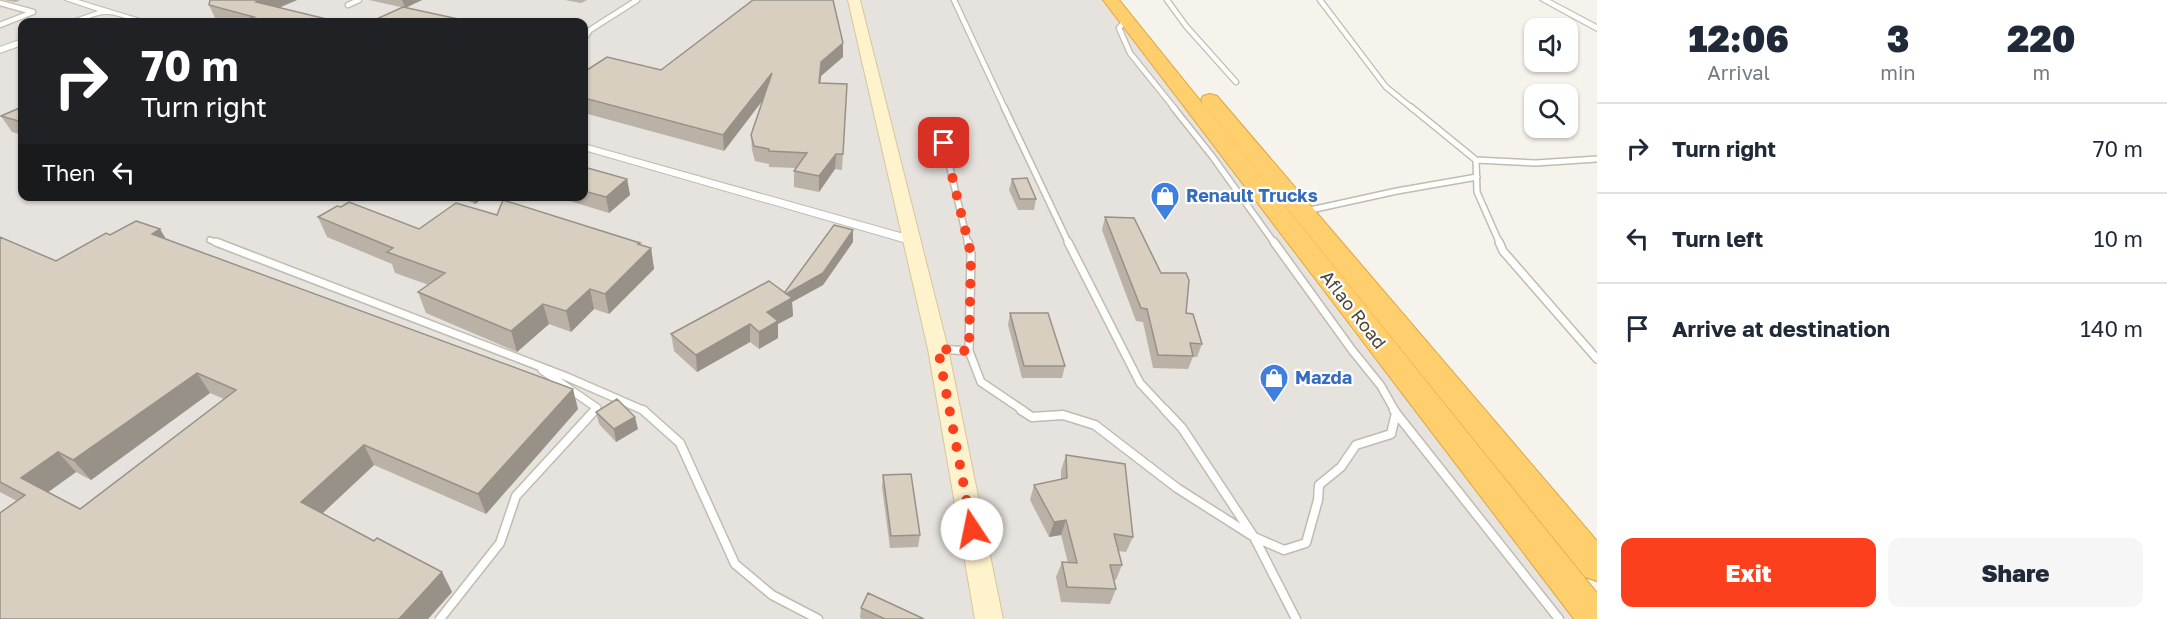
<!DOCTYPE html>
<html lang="en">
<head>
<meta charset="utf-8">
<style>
  body { margin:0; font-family:"Golos Text",sans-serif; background:#f6f6f7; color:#1f2937; height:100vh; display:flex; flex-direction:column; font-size:22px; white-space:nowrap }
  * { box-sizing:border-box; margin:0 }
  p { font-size:20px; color:#747a83 }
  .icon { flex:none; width:33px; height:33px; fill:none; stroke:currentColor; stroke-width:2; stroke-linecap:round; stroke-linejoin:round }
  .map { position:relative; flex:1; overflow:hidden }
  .drawer { display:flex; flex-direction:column; background:#fff; width:570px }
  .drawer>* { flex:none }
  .hud { position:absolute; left:18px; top:18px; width:570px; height:183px; border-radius:12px; box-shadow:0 2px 4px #0004; background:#202124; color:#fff; overflow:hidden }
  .buttons { position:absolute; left:1524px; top:18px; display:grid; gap:12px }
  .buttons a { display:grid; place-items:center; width:54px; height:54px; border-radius:12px; background:#fff; box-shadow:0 2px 4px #0004; font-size:30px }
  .pin { position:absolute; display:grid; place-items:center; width:51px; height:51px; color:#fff; margin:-26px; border-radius:12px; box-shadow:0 3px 9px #0006 }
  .me { position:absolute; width:66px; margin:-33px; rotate:349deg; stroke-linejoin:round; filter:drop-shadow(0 0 4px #0008) }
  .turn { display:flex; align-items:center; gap:21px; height:126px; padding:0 24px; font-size:27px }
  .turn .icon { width:78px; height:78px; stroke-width:2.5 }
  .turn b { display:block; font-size:42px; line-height:51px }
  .then { display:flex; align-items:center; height:57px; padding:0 24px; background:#0003; gap:12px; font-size:22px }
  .eta { display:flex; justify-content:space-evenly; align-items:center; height:102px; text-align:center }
  .eta b { font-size:36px; font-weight:800; line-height:42px }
  .primary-button { display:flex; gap:12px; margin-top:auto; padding:12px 24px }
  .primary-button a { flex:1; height:69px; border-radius:12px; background:#fc3f1d; color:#fff; font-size:24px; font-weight:800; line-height:69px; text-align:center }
  .primary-button a+a { background:#f6f6f7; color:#1f2937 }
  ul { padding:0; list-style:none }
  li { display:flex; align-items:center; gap:18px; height:90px; padding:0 24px; border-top:2px solid #e0e1e3 }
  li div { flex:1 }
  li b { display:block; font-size:22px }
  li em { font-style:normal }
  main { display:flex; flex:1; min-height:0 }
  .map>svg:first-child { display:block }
  .industrial { fill:#e6e2dd; fill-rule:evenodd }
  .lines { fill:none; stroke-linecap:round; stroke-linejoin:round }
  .lane-far3-casing { stroke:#c2bbae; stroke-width:7 }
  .lane-far2-casing { stroke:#c2bbae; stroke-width:8 }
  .lane-far1-casing { stroke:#c2bbae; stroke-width:10 }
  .lane-casing { stroke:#c2bbae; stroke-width:11 }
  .street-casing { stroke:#c2bbae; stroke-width:2 }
  .secondary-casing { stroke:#d6c79b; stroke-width:2 }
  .highway-casing { stroke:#e0a43c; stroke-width:2 }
  .lane-far3 { stroke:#fff; stroke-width:4.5 }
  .lane-far2 { stroke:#fff; stroke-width:5 }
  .lane-far1 { stroke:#fff; stroke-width:7 }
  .lane { stroke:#fff; stroke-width:8 }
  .street { fill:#fff; fill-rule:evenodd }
  .secondary { fill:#fff3cd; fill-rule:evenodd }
  .highway { fill:#ffcf6e; fill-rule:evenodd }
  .wall { fill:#bab2a6; fill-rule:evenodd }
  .shaded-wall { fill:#979187 }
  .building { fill:#d8cfc1; stroke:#979187; stroke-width:1.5; fill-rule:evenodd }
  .route { stroke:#fc3f1d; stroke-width:10; stroke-dasharray:0 18 }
  .labels { text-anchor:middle; stroke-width:4.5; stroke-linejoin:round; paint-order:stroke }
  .shop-label { font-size:18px; font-weight:bold; fill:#366cbe; stroke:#fff; text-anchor:start }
  .street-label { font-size:18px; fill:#4b4439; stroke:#fff }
</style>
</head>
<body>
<main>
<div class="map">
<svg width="1597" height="619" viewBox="0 0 1597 619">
  <rect width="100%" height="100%" fill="#f6f3ec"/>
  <path class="industrial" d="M0,0H1102L1359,339L1580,619H0ZM22,22H584V196H22Z"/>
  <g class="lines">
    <g class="lane-far3-casing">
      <path id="lane-far3" d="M954,0L1005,109
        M1167,0L1186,26L1236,82
        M1320,0L1386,87L1413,109
        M0,3L33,12L0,25
        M348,5L359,0
        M1126,20L1119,28L1130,53L1175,109
        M584,39L590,30L637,0"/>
    </g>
    <g class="lane-far2-casing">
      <path id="lane-far2" d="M1004,107L1069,244
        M1173,107L1212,156L1275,244
        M1411,107L1476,160L1536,163L1597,159
        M944,143L968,244
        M1476,160L1477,192L1500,244
        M1306,211L1397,191L1477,177
        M210,240L220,244"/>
    </g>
    <g class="lane-far1-casing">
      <path id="lane-far1" d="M216,242L567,377L645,411
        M968,242L971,254L969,351L981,382L1024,411
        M1068,242L1140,383L1166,411
        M1274,242L1352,350L1381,386L1395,411
        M1499,242L1503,251L1597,359
        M939,349L969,351
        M542,370L597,408L594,411"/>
    </g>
    <g class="lane-casing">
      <path id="lane" d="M643,410L680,443L735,564L772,595L818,619
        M1021,410L1032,417L1063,415L1095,425L1177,488L1254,537L1284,550L1306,543L1318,500L1319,485L1341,467L1356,445L1391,434L1396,413L1394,410
        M1165,410L1182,428L1254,537L1296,619
        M1396,413L1559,619
        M440,619L500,543L516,496L595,410"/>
    </g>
    <g class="street-casing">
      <path id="street" d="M65,0H78L150,22C135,24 123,15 108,14C96,13 84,22 71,22L72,20L98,11Z
        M1540,0H1550L1597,25V31Z
        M22,39V45L0,53V47Z
        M584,144L918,238L920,241L918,244H910L584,150Z"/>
    </g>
    <g class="secondary-casing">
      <path id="secondary" d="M848,0H860L948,349L1003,619H975L928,349Z"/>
    </g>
    <g class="highway-casing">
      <path id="highway" d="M1103,0H1119L1597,593V619H1574Z
        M1210,94L1217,96L1597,541V581L1585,577L1203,104L1201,100L1203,96Z"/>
    </g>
    <use href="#lane-far3" class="lane-far3"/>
    <use href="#lane-far2" class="lane-far2"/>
    <use href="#lane-far1" class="lane-far1"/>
    <use href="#lane" class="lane"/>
    <use href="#street" class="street"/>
    <use href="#secondary" class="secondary"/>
    <use href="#highway" class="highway"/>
  </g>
  <path class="wall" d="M4,0H19V1L15,2Z
    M210,0H297L279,8L339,22H232L215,18L209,5Z
    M369,0H422L405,8Z
    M565,0H587L581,3Z
    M843,57L821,76L820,83L847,84L842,170L835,169L819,192L794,187V171L795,168L769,167V164L755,161L752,150L751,135L763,100L724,151L584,113V72L661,70Z
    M22,107V135L12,132L1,116Z
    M584,167L627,179L630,195L609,213L553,196H584Z
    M1012,179L1036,199L1034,210H1018L1009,190Z
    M457,196H485L475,204Z
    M497,215L640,245L651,248L654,269L609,314L594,309L571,332L549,324L517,352L426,313L418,292L429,285L395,273L392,264L327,237L318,217L419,229Z
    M1105,217L1186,313L1202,344L1197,357H1193L1188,369L1153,368L1143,322L1136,321L1102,230Z
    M0,237L56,261L166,240L578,409L486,514L374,465L322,514L374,541L442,572L452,592L428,619H0L17,501L0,492ZM210,393L224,399L80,509L48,492L76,472L91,480Z
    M853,242L823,285L792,302L793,316L778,324V338L759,349L750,342L697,372L674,351L671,334L785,292Z
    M1010,313L1065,366L1062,378H1022L1008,325Z
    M596,412L638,429L616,442L599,424Z
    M1066,455L1133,537L1126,552L1118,551L1122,565L1116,580H1114L1116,589L1110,604L1061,602L1056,577L1062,562L1068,563L1061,535L1049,537L1030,500L1034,485L1061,479V470Z
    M883,475L920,535L918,547L890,548L882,487Z
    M861,608L924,619H862L860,618Z"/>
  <path class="shaded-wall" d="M261,0H297L261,15L256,2Z
    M402,0H422L405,8Z
    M843,43V57L821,76L819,98V83L821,62Z
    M772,73V88L724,151L723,135Z
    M836,154L835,169L819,192V176Z
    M627,179L630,195L609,213L606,197Z
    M473,196H485L475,204Z
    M160,229L172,249L152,234Z
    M853,230V242L823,285L792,302L793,316L778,324V338L759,349V332L767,312L782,296Z
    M640,243L642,257L651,248L654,269L609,314L605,294Z
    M590,289L594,309L571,332L566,311Z
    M543,304L549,324L517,352L511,331Z
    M750,324V342L697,372L696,355Z
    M197,373L210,393L91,480L73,460Z
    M573,389L578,409L486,514L478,494Z
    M635,417L638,429L616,442L614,429Z
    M364,445L374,465L313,522L301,502Z
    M58,452L76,472L40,498L21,478Z
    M1066,520L1061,535L1049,537L1054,522Z
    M442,572L452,592L428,619H399Z"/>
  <path class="building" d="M210,0H261L256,2L339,22H266L250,18L254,17L209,5Z
    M753,0H833L843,43L821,62L819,83L847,84L843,154H836L819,176L794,171L807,153L769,151V149L754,146L751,135L772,73L723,135L584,98V72L607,57L661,70Z
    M403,7L472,22H370Z
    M22,107V122L1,116Z
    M584,167L627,179L606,197L584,191Z
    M1027,178L1036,199H1020L1012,179Z
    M503,200L640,243L638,244L651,248L605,294L590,289L566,311L543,304L511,331L418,292L445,273L387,252L393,248L318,217L337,206L341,207L349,202L419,229L456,203L497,215Z
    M1105,217L1134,218L1161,273H1186L1189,280L1186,313L1193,314L1202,344L1190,343L1193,356L1158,355L1147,309L1141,308Z
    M136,221L160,229L152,234L573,389L478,494L364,445L301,502L374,541L377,538L442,572L399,619H0V513L25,495L0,482V237L56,261L106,233L110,235ZM197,373L236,390L80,509L21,478L58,452L73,460Z
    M834,225L853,230L823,273L786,294L785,292Z
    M769,281L792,298L767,312L778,321L759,332L750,324L696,355L671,334Z
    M1010,313H1048L1065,366H1024Z
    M617,399L635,417L614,429L596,412Z
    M1066,455L1125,464L1133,537L1114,534L1122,565H1110L1116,589L1067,587L1062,562L1077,563L1066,520L1054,522L1034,485L1067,478Z
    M911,474L920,535L891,536L883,475Z
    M868,593L924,619H885L861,608Z"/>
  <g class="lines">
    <path class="route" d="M944,143L971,254L969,351L938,349L972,529"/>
  </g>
  <defs>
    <g id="shop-pin" transform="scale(1.5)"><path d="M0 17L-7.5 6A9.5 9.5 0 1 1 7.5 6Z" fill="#3f7fe0" stroke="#fff"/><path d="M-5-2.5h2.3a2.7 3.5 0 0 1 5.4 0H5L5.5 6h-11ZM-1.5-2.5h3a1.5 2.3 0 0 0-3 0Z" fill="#fff"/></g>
  </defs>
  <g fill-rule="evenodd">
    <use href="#shop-pin" x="1165" y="196"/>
    <use href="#shop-pin" x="1274" y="378"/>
  </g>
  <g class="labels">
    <g class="shop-label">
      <text x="1186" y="202">Renault Trucks</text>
      <text x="1295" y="384">Mazda</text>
    </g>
    <g class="street-label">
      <text transform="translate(1353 310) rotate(52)" y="6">Aflao Road</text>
    </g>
  </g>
</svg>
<div class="buttons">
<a><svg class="icon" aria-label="sound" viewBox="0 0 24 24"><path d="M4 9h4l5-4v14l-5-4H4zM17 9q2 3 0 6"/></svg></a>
<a><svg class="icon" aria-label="search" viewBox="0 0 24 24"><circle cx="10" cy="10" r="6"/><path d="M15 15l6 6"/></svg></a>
</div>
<div class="pin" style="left:944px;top:143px;background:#d93025"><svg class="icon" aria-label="arrive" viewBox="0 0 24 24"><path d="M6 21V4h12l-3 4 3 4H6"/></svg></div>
<svg class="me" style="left:972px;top:529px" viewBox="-20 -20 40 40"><circle r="19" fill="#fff"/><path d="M0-13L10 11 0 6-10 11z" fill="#fc3f1d"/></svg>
<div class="hud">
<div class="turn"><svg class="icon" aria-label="right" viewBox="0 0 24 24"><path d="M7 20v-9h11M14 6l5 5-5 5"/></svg><div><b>70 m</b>Turn right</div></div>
<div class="then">Then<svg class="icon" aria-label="left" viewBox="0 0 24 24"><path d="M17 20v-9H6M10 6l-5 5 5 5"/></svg></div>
</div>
</div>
<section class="drawer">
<div class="eta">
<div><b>12:06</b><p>Arrival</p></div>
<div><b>3</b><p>min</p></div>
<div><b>220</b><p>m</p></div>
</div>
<ul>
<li><svg class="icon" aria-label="right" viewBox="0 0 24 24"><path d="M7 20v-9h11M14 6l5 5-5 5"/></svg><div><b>Turn right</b></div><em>70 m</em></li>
<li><svg class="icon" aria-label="left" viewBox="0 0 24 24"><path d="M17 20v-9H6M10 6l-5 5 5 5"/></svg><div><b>Turn left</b></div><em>10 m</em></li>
<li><svg class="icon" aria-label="arrive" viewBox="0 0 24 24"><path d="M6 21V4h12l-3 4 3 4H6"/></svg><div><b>Arrive at destination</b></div><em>140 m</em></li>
</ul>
<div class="primary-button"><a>Exit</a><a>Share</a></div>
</section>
</main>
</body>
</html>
